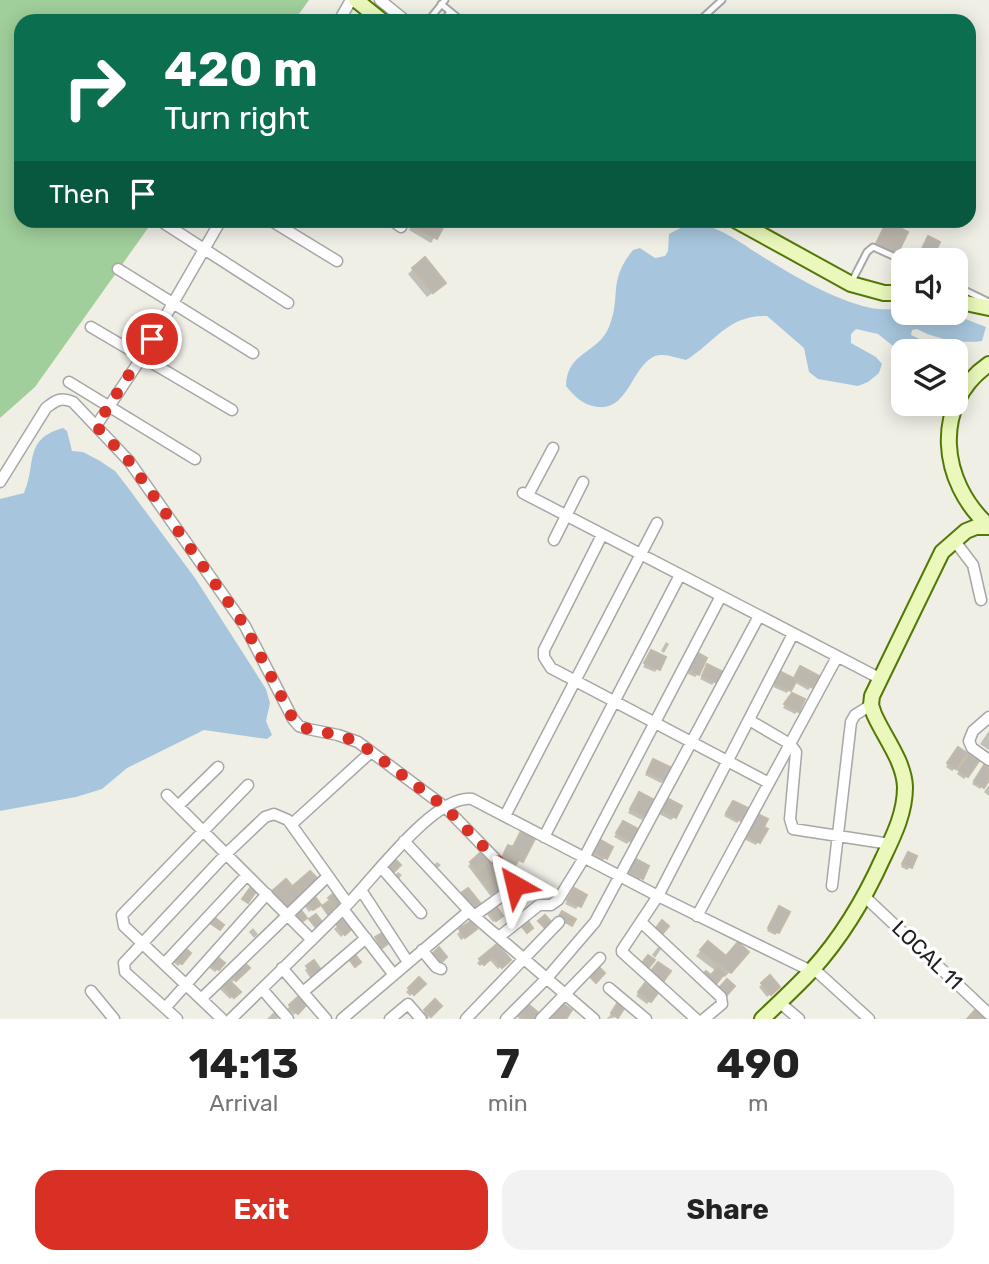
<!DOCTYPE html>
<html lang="en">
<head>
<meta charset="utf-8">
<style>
  body { margin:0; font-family:Rubik,sans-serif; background:#f2f2f2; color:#222; height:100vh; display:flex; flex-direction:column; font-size:26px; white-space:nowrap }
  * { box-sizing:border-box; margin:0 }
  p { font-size:23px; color:#767676 }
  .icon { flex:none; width:38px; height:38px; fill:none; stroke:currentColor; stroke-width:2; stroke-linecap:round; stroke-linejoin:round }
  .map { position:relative; height:1019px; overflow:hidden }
  .drawer { display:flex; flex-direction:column; background:#fff; flex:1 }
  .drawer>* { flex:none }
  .banner { position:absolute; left:14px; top:14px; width:962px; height:214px; border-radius:21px; box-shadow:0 4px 18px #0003; background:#0b6e4f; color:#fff; overflow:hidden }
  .tools { position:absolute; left:891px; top:248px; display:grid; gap:14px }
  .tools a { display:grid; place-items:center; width:77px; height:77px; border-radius:14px; background:#fff; box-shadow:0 4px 18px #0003; font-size:35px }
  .pin { position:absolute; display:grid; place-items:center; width:60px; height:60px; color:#fff; margin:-30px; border:4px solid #fff; border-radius:50%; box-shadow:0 2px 7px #0007 }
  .me { position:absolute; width:77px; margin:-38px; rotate:323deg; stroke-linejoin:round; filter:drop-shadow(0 0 5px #0008) }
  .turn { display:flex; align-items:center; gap:24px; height:147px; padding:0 35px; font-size:32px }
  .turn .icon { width:91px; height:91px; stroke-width:2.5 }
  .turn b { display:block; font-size:49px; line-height:60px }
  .then { display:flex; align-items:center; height:66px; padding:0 35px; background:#0003; gap:14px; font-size:26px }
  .eta { display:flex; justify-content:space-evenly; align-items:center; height:119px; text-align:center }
  .eta b { font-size:42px; font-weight:700; line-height:49px }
  .button { display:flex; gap:14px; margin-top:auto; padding:14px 35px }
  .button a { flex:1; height:80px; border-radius:21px; background:#d93025; color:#fff; font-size:28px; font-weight:700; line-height:80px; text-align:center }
  .button a+a { background:#f2f2f2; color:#222 }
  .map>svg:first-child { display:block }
  .forest { fill:#a0cf9b }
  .water { fill:#a7c6dd }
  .shadow { fill:#0003 }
  .building { fill:#bdb8af; stroke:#c2b9a8; stroke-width:2 }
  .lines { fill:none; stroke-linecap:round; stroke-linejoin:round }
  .lane-casing { stroke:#a7a7a7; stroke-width:9 }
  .street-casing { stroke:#a7a7a7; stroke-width:13 }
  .secondary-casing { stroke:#547805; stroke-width:18 }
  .lane { stroke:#fff; stroke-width:5 }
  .street { stroke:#fff; stroke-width:10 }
  .secondary { stroke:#eaf9bb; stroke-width:14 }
  .route { stroke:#d93025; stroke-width:12; stroke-dasharray:0 21.6 }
  .labels { text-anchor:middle; stroke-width:7; stroke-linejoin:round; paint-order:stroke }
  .street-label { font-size:21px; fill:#202020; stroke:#fff }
</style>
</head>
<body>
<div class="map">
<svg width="989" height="1019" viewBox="0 0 989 1019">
  <rect width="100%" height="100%" fill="#f0efe6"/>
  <path class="forest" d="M0,0H309L294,21H21V220L153,221L35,387L0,418Z"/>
  <path class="water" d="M690,223C717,224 741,243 763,257C796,277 832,299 871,308C881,310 893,309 903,309V313H950L986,327L982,341C963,344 934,339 917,329L912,330L911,335L942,349L941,352H903V354L878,334L856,329L851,334V343L876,357L882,364L879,373L868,382L858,386L818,379L809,372L804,348L767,316C727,315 716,342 686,360C676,358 663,352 653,357C631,369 628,410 598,407C583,405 575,397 566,386C567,351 598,354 609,327C622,295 607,282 633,250L640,248L655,258L665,256L668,251L669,234Z
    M63,428L67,431L72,451L83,452L100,461L115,471L126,485L195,578L266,689L270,703L266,721L272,735L267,739L204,730L127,768L102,789L76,797L0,811V499L24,493C37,464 23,439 63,428Z"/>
  <path class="shadow" d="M414,220H445L431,243L409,230Z
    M887,224L896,253L890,259L872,250L882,229Z
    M929,238L938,242L930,258L926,261L918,257Z
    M413,269L439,288L427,297L408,274Z
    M666,642L669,644L664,653L661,651Z
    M651,652L664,658L655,672L643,667Z
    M693,658L698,674L695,677L686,673Z
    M708,666L720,673L712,685L700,679Z
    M798,672L811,687L808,690L794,682L787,693L773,687L781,674L794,680Z
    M789,698L798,711L795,714L783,708Z
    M989,731V750L980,744Z
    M955,752V768L952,771L946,767Z
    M966,760L967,776L964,779L957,774Z
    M653,761L665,780L661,783L645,775Z
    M982,770H989V777L980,789L972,784Z
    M989,785V796L984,792Z
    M639,794L653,801L642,820L628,813Z
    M663,802L674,817L671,820L657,813Z
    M733,803L740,820L737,823L724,816Z
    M623,823L630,840L627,844L614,837Z
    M749,827L765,830L756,845L742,838Z
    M523,829L535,836L516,866L500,858L509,847L511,848Z
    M596,844L605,858L602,861L590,855Z
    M483,852L498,871L490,880L501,875L509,884L492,898L468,866Z
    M908,854L910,867L907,870L901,867Z
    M437,862L441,865L434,871L431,868Z
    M631,864L641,878L638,881L626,874Z
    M398,872L402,875L397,881L393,878Z
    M528,883L530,893L521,900L516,893Z
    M574,890L585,896L576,909L565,904Z
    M307,902L316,907L309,912L304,905Z
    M779,908L778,932L775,935L767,931Z
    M489,910L498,919L493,922L486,913Z
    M344,920L351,928L341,937L334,929Z
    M470,923L472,932L461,940L457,934Z
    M253,928L258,934L254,938L249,932Z
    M497,946L508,960L498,969L489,959L480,966L477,963Z
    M658,947L661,949L655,958L652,955Z
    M703,948L726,958L747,952L725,977L721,975L711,977L716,971L696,956Z
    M180,951L181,963L178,966L172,961Z
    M212,960L218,969L215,972L208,967Z
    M314,962L320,971L311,979L305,970Z
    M247,968L230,984L238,992L230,999L219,988L228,978Z
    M770,978L778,987L767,997L759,987Z
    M419,979L423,983L410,996L406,992Z
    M642,988L656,993L647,1004L636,996Z
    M299,997L306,1003L294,1015L287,1009Z
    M435,1002L439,1006L427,1019L422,1014Z
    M527,1005L535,1019H520L516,1016Z
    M618,1005L623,1008L616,1017L607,1019Z
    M275,1011L280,1016L277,1019H267Z"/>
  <path class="building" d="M415,220H447L437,239L412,225Z
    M887,222L908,232L897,255L876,244Z
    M928,236L940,242L932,259L920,253Z
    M425,257L446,283L433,293L412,268Z
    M651,650L666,657L660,670L644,663Z
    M696,652L707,658L699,675L688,670Z
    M707,664L723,672L717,683L702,676Z
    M800,666L819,676L813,688L794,678Z
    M781,672L797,680L791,691L775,684Z
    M792,693L805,699L799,712L784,704Z
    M958,747L967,753L956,769L947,763Z
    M969,754L979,761L968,777L958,770Z
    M653,759L672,768L666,781L647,772Z
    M984,765L989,768V780L984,788L974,781Z
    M639,792L656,801L647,818L630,809Z
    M665,797L682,806L676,818L659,809Z
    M733,801L748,808L741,821L726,813Z
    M758,814L768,819L764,827L768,829L760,843L744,835Z
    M623,821L638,829L632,842L616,833Z
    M523,827L537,835L523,862L504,853L508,845L513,847Z
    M599,839L613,847L607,859L592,851Z
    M483,850L490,858L477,870L470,862Z
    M908,852L917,856L912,868L902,864Z
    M394,858L401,865L391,875L384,868Z
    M634,858L649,866L643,879L628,871Z
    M490,860L500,872L486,884L476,873Z
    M310,871L318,879L303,893L295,884Z
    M502,872L511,884L496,897L486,885Z
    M286,879L292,886L278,899L271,892Z
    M528,881L535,890L524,898L518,888Z
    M294,885L302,894L286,908L278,899Z
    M250,888L255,893L248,903L242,899Z
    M468,888L482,905L472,913L458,895Z
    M574,888L587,895L581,907L567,900Z
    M334,893L342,902L335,907L328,898Z
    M314,895L321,905L313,910L306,901Z
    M329,901L335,911L329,916L322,906Z
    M495,904L503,916L496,921L488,909Z
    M298,906L307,918L299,924L290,912Z
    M779,906L790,912L779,933L768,928Z
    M562,911L576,919L572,926L558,918Z
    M316,914L323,923L316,928L309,919Z
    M545,915L553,924L547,930L538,921Z
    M214,917L224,925L220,930L210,923Z
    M344,917L353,928L345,935L336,924Z
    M526,918L533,928L527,933L519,923Z
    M662,920L669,926L660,937L653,932Z
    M471,921L477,929L465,938L459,929Z
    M382,933L389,943L382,948L375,937Z
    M708,941L726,956L738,942L749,952L731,973L700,950Z
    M497,944L511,960L502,968L493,957L484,965L479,959Z
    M183,946L191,953L182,964L174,958Z
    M439,947L447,957L441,963L433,953Z
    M354,953L361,962L355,967L348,958Z
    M215,955L225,963L219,970L209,963Z
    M648,955L655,960L648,969L641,964Z
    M314,960L322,971L315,977L306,966Z
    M243,961L250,968L236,981L229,973Z
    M658,962L671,971L663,982L650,972Z
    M599,967L605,973L596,983L590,977Z
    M718,967L725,973L713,988L700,977L706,971L711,975Z
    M770,975L780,987L771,995L761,983Z
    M419,977L426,984L414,995L408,988Z
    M227,978L241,992L234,998L221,984Z
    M727,979L735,986L727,995L719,988Z
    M645,983L658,993L651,1002L638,992Z
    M300,995L308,1003L298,1014L289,1005Z
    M435,999L442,1006L431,1017L424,1010Z
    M618,1002L625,1007L618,1018L611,1013Z
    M527,1003L541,1015L537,1019H526L518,1012Z
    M562,1003L572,1010L566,1019H551Z
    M976,1009L987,1019H967Z"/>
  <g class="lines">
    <g class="lane-casing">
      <path id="lane" d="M441,4L462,21
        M428,21L445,0
        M443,21L450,12
        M699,21L722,0
        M852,281L867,252L873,247L904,261
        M956,286L989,302"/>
    </g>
    <g class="street-casing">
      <path id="street" d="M380,0L406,21
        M339,21L351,0
        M159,220L288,303
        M270,220L337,261
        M391,220L401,227
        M118,269L253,353
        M91,327L232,410
        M69,382L195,459
        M96,426L142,357L221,220
        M0,482L46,408C56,400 61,397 73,402L129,461L245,626L293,719L299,726L308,729L338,735L358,742L445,807L513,877V888L474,916
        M523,493L881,679
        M528,495L553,448
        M602,535L544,650V657L551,668L769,783
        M554,540L583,482
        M954,540L973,565L981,600
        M989,717L973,731L969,741L972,748L989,760
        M749,720L790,744L796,752L790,819L793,829L890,844
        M167,795L312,940
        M178,806L218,767
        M505,816L657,523
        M292,824L371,752
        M544,837L680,575
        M404,841L474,916L594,1019
        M381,867L421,913
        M832,886L851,722L855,715L871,705
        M361,890L408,962
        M864,896L989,1014
        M343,909L394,975
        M697,916L837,657
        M641,922L721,997L722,1004L704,1019
        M499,937L539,905H551L558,900L584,858L721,596
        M422,950L436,967L441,969
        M164,964L247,875
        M282,968L326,1019
        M813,968L869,1019
        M609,988L646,1019
        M262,989L288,1019
        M91,991L114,1019
        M303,992L366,938
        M201,999L328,876
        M779,1002L799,1019
        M165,1008L125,972L124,963L226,854L265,817L274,814L288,820L348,904
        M177,1019L165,1008L267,894
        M222,1019L124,926L122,915L248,785
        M231,1019C269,982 307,945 345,907C371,882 434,794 472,799L658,896L811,971
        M342,1019L469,911
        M390,1019L408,1004L421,1019
        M466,1019L559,922
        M506,1019L547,978L595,922L759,616
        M541,1019L600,958
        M696,1019L622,952V950L658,896L793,634"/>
    </g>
    <g class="secondary-casing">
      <path id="secondary" d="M356,0L382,21
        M735,220L851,284L884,293H903
        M956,301L989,308
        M989,364C931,404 940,483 989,526
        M762,1019C779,1003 796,987 812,970C841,938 865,898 883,858C894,835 905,813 905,787C904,761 884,737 874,714L871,705L872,696L942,552L966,531L976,527H989"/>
    </g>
    <use href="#lane" class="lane"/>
    <use href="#street" class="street"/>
    <use href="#secondary" class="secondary"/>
  </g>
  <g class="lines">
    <path class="route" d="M152,339L96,426L129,461L245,626L293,719L299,726L308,729L338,735L358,742L445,807L513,877L515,885"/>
  </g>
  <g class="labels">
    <g class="street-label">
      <text transform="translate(927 955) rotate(44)" y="7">LOCAL 11</text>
    </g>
  </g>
</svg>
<div class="tools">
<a><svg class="icon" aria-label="sound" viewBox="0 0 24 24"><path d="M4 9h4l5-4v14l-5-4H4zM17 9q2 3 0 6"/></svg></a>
<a><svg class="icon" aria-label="layers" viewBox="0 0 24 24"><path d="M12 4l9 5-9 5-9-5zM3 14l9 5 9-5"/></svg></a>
</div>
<div class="pin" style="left:152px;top:339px;background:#d93025"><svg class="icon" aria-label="arrive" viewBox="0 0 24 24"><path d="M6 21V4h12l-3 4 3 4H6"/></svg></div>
<svg class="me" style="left:515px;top:885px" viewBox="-20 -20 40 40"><path d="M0-17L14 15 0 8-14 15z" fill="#d93025" stroke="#fff" stroke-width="4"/></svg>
<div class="banner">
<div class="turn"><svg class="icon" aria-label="right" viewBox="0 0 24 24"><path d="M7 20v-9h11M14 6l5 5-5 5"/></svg><div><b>420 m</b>Turn right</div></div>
<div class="then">Then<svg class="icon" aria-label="arrive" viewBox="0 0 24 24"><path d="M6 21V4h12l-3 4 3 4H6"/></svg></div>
</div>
</div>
<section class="drawer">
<div class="eta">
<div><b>14:13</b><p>Arrival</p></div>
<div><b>7</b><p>min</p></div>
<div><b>490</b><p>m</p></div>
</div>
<div class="button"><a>Exit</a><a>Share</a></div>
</section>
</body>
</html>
